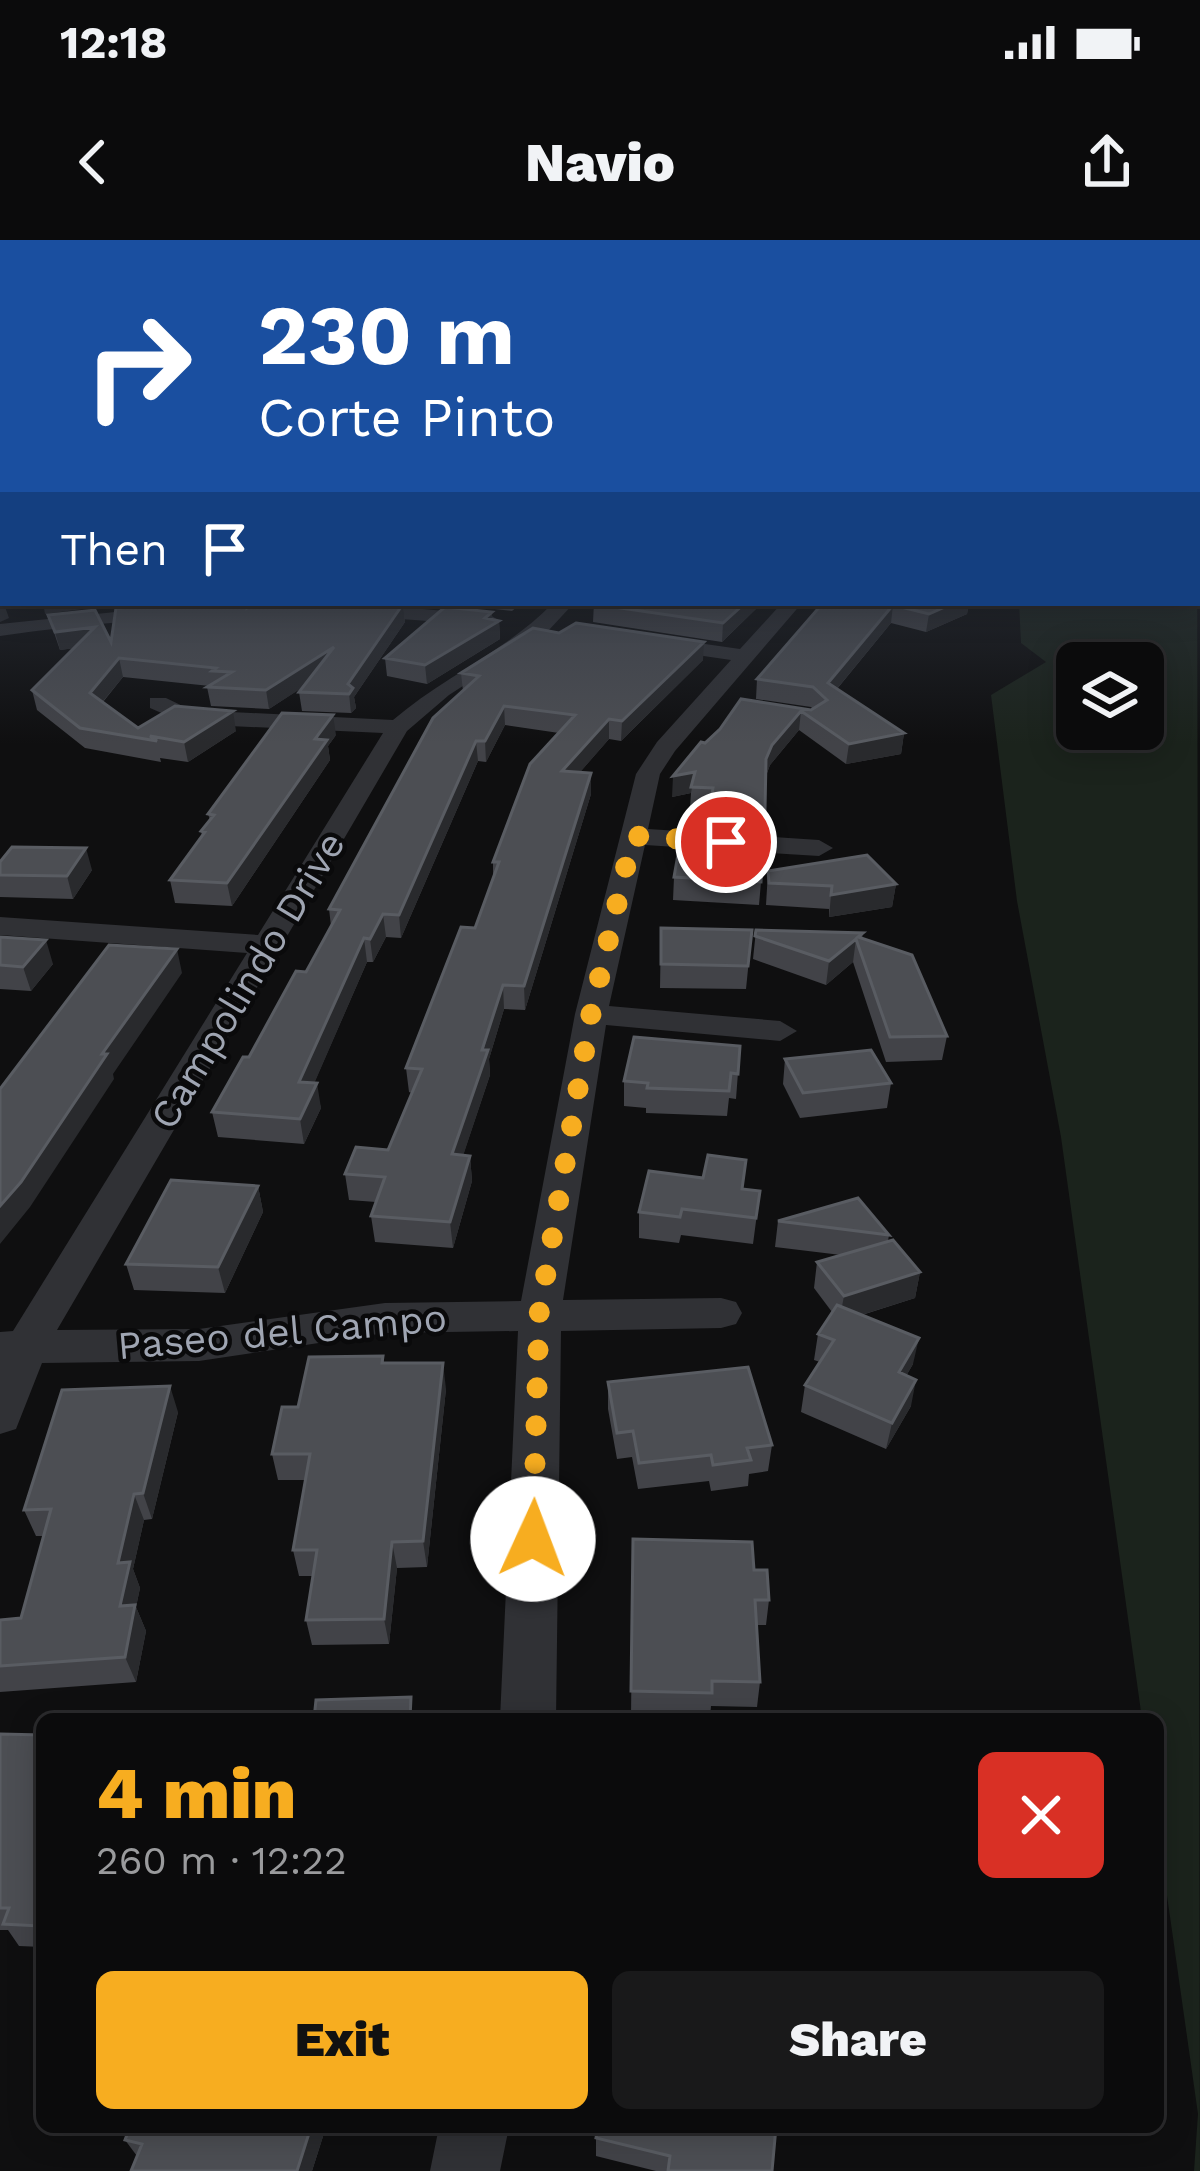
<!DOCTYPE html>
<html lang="en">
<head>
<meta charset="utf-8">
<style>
  body { margin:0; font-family:"Work Sans",sans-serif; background:#19191a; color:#f1f3f6; height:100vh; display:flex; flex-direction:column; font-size:45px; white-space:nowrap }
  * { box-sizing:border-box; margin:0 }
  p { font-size:39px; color:#9a9b9d }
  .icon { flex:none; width:66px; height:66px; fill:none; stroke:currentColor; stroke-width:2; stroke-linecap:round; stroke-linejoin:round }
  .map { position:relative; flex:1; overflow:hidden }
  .details { position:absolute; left:36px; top:1473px; width:1128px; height:420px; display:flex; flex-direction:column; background:#0b0b0c; border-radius:18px; box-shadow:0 6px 30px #0003,0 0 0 3px #2b2b2d }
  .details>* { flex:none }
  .guide { position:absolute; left:0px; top:0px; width:1200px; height:366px; box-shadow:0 6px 30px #0003,0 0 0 3px #2b2b2d; background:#1a4fa0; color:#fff; overflow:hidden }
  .controls { position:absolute; left:1056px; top:402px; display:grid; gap:24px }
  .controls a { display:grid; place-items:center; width:108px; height:108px; border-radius:18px; background:#0b0b0c; box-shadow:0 6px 30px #0003,0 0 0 3px #2b2b2d; font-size:60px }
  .pin { position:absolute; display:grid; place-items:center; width:102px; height:102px; color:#fff; margin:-51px; border:6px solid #fff; border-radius:50%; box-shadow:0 3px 12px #0007 }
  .me { position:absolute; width:132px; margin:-66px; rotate:2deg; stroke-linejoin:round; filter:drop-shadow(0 0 9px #0008) }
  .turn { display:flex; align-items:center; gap:42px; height:252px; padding:0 60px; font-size:54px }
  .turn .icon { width:156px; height:156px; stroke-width:2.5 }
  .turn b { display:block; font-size:84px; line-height:102px }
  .then { display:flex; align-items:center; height:114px; padding:0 60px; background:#0003; gap:24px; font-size:45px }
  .round { display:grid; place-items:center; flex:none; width:126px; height:126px; border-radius:18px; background:#19191a }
  .head { display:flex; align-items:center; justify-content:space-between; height:204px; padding:0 60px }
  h1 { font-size:72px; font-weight:800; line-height:90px; color:#f7ad20 }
  .primary-button { display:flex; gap:24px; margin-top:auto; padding:24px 60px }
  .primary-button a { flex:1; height:138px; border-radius:18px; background:#f7ad20; color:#111; font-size:48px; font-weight:800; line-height:138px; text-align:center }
  .primary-button a+a { background:#19191a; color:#f1f3f6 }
  .status { display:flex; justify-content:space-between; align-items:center; height:84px; padding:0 60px; background:#0b0b0c; direction:ltr }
  .status svg { height:33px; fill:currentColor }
  header { display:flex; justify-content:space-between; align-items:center; height:156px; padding:0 60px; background:#0b0b0c; font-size:54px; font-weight:800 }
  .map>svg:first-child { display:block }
  .green { fill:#1b231c; fill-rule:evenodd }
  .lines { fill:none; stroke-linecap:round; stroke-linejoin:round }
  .minor { fill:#303135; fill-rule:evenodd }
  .wall { fill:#424348 }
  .shaded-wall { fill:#292a2d }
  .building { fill:#4c4e53; stroke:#595c62; stroke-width:3 }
  .route { stroke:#f7ad20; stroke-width:21; stroke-dasharray:0 37.8 }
  .labels { text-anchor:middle; stroke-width:9; stroke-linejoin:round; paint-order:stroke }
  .street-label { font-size:39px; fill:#9fa5b2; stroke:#0a0a0b }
</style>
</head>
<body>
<div class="status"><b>12:18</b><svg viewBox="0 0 49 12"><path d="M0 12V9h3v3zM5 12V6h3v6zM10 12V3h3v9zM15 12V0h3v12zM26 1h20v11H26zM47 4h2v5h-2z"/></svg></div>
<header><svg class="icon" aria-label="back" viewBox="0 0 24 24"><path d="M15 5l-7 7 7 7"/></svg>Navio<svg class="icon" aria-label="share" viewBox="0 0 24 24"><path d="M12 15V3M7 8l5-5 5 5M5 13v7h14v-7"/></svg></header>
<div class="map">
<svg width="1200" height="1931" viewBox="0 0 1200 1931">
  <rect width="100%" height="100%" fill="#0f0f10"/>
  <path class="green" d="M1197,234L1200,1931H1194L1198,1874L1158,1592V1479H1142L1061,897L1017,661L991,455L1046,422L1021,403L1019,363H1197ZM1077,423H1143V489H1077Z"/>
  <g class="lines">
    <path class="minor" d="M202,363L367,364L490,375L500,381L490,387C325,368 164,372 0,396V384Z
      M553,363H574L548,391L449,455L407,491L57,1090L199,1089L385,1063L521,1061L575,774L636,534L657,502L731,420L649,408L639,402L649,396L740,409L782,363H802L675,511L660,534L648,589L819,600L833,608L819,616L645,605L609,766L780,781L797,791L780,801L606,785L563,1060L721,1058L736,1062L742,1073L736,1084L721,1088L561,1091L556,1479H500L518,1091L385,1093L199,1121L42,1123L16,1189L0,1194V1092L13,1091L247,713L0,695V677L258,695L383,493L187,484L150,468V458H166L191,470L393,480C443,437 508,410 553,363Z
      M439,1887H509L500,1931H430Z"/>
  </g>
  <path class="wall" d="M0,234H3V288H0V264L2,263H0Z
    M468,363H522L512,371L468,366Z
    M594,363H762L722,402L593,382Z
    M823,363H969L967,374L926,392L891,383L837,449L904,493L901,514L846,524L799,490L770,525L766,536L763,592L708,588L709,569L690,568L691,553L672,557L705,503L720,489L813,469L811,467L756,459L757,439Z
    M403,364L405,382L354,457L356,468L351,473L302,471L299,452L301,448L269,469L211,466L207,447L210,446L123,437L103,462L138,488L236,491L188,522L160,518L161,522L85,508L37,470L32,450L74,408L60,410L48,375L111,402L248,368Z
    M499,381L500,399L427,444L387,436L385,418Z
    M703,420L621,501L609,499L580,532L591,533V554L525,770L504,769L489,819L490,835L463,915L470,916L472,941L453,1008L375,1002L371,976L376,962L349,960L345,934L388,910L412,853L409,852L406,828L475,688L493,637V622L559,493L505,485L486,522L478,521L401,698L386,697L373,722H367L314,843L321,868L304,904L218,897L212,872L306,732L331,686L329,669L463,451L461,433Z
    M336,495L328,506L330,520L232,666L175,663L170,640L202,596L201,591L210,580L208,574Z
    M0,622L92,630L73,659L0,657Z
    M768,631L896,644L892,667L829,677V669L766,665Z
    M674,637L761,642L759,665L673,660Z
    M661,688L752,690L746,749L660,748Z
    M756,690L863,693L862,698L947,796L942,820L886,822L853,722L826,745L753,719Z
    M0,697L53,724L31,751L0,749Z
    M740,806L736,859L729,858L727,876L646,873V868L624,866V841Z
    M785,819L891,843L887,868L800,878L783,844Z
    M258,946L263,972L225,1053L134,1050L126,1024Z
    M743,949L760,951L753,1004L681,995L679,1003L639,998V972Z
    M778,981L889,995L888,1001L920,1032L915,1058L862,1075L913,1124L906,1136L911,1166L886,1209L801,1172L805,1145L820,1122L814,1120L818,1094L832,1072L814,1048L817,1022L841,1015L775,1007Z
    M383,1116L384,1123L446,1149L427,1327L397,1328L389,1404L312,1405L306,1380L313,1336H299L293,1310L305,1240H278L272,1214L298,1167Z
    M608,1142L772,1205L768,1231L749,1234L748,1246L711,1251L709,1241L638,1249L632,1217L617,1219L608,1169Z
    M178,1172L152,1279L144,1280L133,1329L140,1348L136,1367L146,1391L136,1442L0,1452V1380L21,1378L44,1296H36L24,1270Z
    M633,1299L754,1330L769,1360L766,1385H757L760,1442L757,1467L711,1466L710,1478L631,1476Z
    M0,1494L42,1495V1707L19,1706L8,1690H0Z
    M130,1887H326L312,1931H131L137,1916L125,1900Z
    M596,1898L772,1931H656L596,1916Z"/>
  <path class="shaded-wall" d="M3,361L9,378L0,382V362Z
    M43,363H89L90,368L45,374Z
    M745,363H762L722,402L723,383Z
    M954,363H969L967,374L926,392L929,374Z
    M403,364L405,382L354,457L356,468L351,473L348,444Z
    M893,365L891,383L826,462L828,443Z
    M492,372V385L499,381L500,399L427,444L425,425Z
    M95,387L99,405L60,410L55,392Z
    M704,402L703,420L621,501L622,481Z
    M334,407L336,426L269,469L266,450Z
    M119,418L123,437L94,472L90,453Z
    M504,466L505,485L486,522L485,501Z
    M233,471L236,491L188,522L184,502Z
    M801,471L799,490L770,525L764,540L766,519L772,505Z
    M333,475L336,495L328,506L330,520L232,666L227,643L315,499Z
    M609,479V499L563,552L562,531Z
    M904,493L901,514L846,524L849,504Z
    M476,501L478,521L401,698L399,675Z
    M695,532L691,553L672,557L673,536Z
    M591,533V554L525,770L524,746Z
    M86,608L92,630L73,659L67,636Z
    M896,644L892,667L829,677L831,655Z
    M383,674L386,697L373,722L370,699Z
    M364,698L367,722L304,867L299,842Z
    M856,699L853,722L826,745L829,721Z
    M46,700L53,724L31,751L23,727Z
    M177,709L182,733L113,834L114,839L30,967L0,1004V966L102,814Z
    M503,745L504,769L489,819L490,835L455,940L452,914Z
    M317,843L321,868L304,904L300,879Z
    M470,916L472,941L453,1008L450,982Z
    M258,946L263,972L225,1053L218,1027Z
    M920,1032L915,1058L839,1082L844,1056Z
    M919,1098L913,1124L893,1159L899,1132Z
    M443,1123L446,1149L427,1327L423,1301Z
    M916,1140L911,1166L886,1209L892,1183Z
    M170,1146L178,1172L152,1279L143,1253Z
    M134,1254L144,1280L133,1329L140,1348L136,1367L146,1391L136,1442L125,1417L118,1323Z
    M392,1302L397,1328L389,1404L384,1379Z
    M311,1887H326L312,1931H297Z"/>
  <path class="building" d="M0,234H3V273H0L2,248H0Z
    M207,363H247V368L255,363L403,364L348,444L353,448L349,454L299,452L334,407L266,450L207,447L232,432L212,431L216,428L119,418L90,453L138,488L175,466L233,471L184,502L150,496L157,501L80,488L32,450L95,387L55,392L48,375L95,370L111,402L116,368Z
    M594,363H745L723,383L593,364Z
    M823,363H954L929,374L893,365L828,443L904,493L849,504L801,471L772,505L766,519L765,570L710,567L713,548L691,547L695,532L673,536L701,502L705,503L720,489L741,459L811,470L827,460L813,447L757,439Z
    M445,367L492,372L485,378L499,381L425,425L385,418Z
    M576,383L704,402L622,481L609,479L562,531L591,533L524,746L503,745L482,810H488L452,914L470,916L450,982L371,976L385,937L345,934L356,907L388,910L422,829L406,828L461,687L475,688L499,622H493L530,524L575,475L504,466L485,501H476L399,675L383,674L370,699L364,698L299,842L317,843L300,879L212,872L243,817H249L296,731L306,732L340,670L329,669L433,478L479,436L461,433L533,388L559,393Z
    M282,473L333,475L315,499L327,500L227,643L170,640L205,592L201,591L214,575L208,574Z
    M705,591L764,595L761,642L674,637L680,603L702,605Z
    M12,607L86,608L67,636L0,635V622Z
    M867,615L896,644L831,655L832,646L769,643L768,631Z
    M661,688L752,690L748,726L661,724Z
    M756,690L863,693L858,697L912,715L947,796L890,797L856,699L829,721L755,696Z
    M0,697L46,700L23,727L0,725Z
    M109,705L177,709L102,814H107L21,942L0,966V849Z
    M634,797L740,806L738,834L731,833L729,851L647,848L648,843L624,841Z
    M871,810L891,843L803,853L785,819Z
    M708,915L746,920L742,949L760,951L756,978L682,969L680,977L639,972L649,931L703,938Z
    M171,940L258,946L218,1027L126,1024Z
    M858,958L889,995L778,981Z
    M893,1000L920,1032L844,1056L817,1022Z
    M837,1065L919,1098L899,1132L916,1140L892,1183L805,1145L834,1100L818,1094Z
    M383,1116L382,1123H443L423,1301L392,1302L384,1379L306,1380L317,1310H293L310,1214H272L282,1167H298L309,1117Z
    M748,1127L772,1205L747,1208L751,1220L713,1225L711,1215L639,1223L633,1191L617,1193L608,1142Z
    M170,1146L143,1253L134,1254L118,1323L130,1322L120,1366L135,1365L125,1417L0,1426V1380L21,1378L51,1269L24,1270L62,1150Z
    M633,1299L752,1302L754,1330H767L769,1360H755L760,1442L712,1441V1453L631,1451Z
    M411,1457L410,1479H314L316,1460Z
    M0,1494L42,1495V1679L40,1686L3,1684L9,1668H0Z
    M130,1887H311L297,1931H131L142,1904L125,1900Z
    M598,1887H776L772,1931H668L670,1916L596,1898Z"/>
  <linearGradient id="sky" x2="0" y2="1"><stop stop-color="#080809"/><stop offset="0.46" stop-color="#313742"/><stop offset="1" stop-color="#313742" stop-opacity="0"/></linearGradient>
  <rect width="1200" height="504" fill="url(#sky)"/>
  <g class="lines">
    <path class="route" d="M533,1299L539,1074L591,774L633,596L726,602"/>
  </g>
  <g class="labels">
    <g class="street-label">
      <text transform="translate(247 740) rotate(-59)" y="14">Campolindo Drive</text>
      <text transform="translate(282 1091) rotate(-5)" y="14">Paseo del Campo</text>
    </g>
  </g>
</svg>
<div class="controls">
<a><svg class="icon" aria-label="layers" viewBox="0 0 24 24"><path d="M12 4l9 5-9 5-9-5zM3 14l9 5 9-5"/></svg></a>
</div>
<div class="pin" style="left:726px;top:602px;background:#d93025"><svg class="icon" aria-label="arrive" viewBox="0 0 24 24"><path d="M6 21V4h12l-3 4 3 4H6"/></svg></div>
<svg class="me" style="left:533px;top:1299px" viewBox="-20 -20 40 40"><circle r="19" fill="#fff"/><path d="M0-13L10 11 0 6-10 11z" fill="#f7ad20"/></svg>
<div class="guide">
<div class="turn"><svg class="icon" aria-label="right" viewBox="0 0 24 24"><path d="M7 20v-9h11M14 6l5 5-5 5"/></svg><div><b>230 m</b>Corte Pinto</div></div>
<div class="then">Then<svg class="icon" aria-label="arrive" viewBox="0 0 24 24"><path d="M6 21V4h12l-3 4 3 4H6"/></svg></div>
</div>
<section class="details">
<div class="head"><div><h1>4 min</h1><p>260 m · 12:22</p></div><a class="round" style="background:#d93025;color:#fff"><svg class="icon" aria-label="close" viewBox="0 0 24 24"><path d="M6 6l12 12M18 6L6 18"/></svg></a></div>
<div class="primary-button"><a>Exit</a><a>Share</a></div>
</section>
</div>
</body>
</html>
